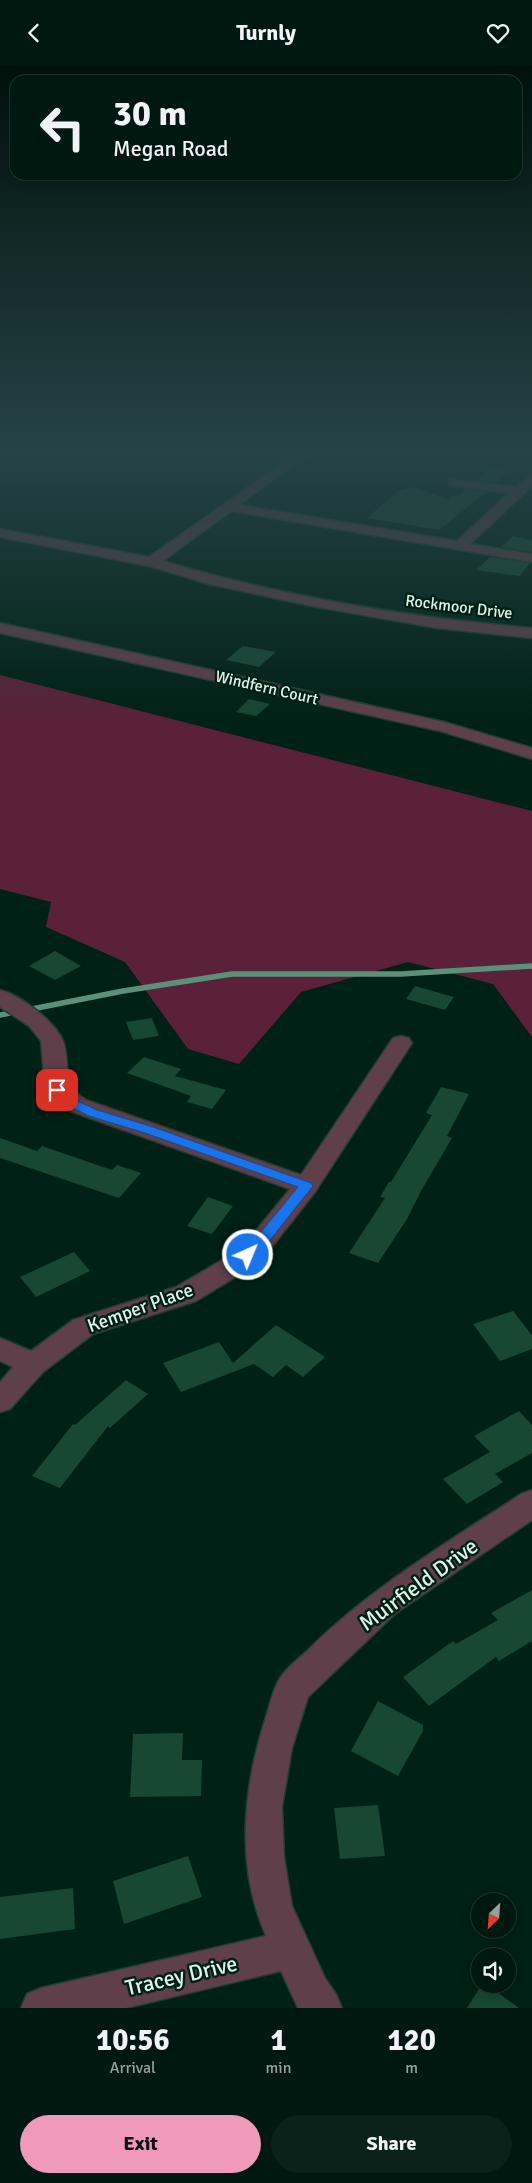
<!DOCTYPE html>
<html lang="en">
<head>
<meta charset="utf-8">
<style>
  body { margin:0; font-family:Signika,sans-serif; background:#0a2219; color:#f1f3f6; height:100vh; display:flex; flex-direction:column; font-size:19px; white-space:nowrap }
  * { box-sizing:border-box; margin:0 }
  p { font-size:16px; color:#95a09f }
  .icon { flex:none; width:28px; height:28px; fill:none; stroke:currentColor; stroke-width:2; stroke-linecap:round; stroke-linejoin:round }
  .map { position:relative; height:1943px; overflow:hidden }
  .panel { display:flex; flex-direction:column; background:#001910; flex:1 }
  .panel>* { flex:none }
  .top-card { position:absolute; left:10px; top:10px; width:512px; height:105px; border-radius:15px; box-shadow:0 2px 12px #0003,0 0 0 1px #223830; background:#001910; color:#f1f3f6; overflow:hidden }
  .needle { width:32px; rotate:205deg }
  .fabs { position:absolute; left:471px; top:1828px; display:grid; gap:10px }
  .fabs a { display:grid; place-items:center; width:45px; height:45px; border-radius:50%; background:#001910; box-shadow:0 2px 12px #0003,0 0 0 1px #223830; font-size:25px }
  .pin { position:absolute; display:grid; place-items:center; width:42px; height:42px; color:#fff; margin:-21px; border-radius:10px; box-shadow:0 2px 8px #0006 }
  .me { position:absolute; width:55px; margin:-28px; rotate:44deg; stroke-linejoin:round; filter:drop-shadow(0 0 4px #0008) }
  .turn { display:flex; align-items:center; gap:18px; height:105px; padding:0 20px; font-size:22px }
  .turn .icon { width:65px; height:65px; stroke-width:2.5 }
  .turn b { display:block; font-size:35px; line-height:42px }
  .eta { display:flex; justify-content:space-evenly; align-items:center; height:85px; text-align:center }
  .eta b { font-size:30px; font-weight:700; line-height:35px }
  .primary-button { display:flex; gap:10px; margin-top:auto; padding:10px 20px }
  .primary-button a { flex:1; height:58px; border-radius:30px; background:#ef9ab9; color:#111; font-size:20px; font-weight:700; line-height:58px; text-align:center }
  .primary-button a+a { background:#0a2219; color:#f1f3f6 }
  header { display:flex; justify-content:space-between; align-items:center; height:65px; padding:0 20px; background:#001910; font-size:22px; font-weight:700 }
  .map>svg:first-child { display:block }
  .green { fill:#5b2139 }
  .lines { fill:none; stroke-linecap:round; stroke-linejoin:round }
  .stream { stroke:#5b907b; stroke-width:5.5 }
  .building { fill:#184734 }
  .minor-casing { stroke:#1f3e33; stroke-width:3 }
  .minor { fill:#5e3f4a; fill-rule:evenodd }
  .route { fill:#1a73e8; stroke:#114b97 }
  .labels { text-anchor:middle; stroke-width:5; stroke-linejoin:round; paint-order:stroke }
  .far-street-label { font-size:16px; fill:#e0f3ea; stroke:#002115 }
  .street-label { font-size:19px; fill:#e0f3ea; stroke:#002115 }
  .near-street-label { font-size:22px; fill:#e0f3ea; stroke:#002115 }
</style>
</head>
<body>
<header><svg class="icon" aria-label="back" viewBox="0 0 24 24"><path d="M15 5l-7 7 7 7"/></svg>Turnly<svg class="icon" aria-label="heart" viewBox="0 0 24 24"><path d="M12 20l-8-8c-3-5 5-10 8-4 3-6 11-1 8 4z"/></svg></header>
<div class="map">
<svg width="532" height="1943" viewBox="0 0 532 1943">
  <rect width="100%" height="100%" fill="#002115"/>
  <path class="green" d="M0,610L532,746V972L493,919L408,897L301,927L239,999L188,984L125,897L46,862L51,837L0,824Z"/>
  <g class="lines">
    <path class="stream" d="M27,945L123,926L232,909H401L532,901
      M0,950L15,947"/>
  </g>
  <path class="building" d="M491,403L509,405L496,418L476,415Z
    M413,422L449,435L453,431L458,432L466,424L486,427L439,465L367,453L398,426Z
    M513,471L532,475V487L501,482Z
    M490,492L530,498L520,511L476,505Z
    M243,581L276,587L259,602L226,595Z
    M249,634L270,639L256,651L236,647Z
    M55,886L81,901L55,915L29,901Z
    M415,921L454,932L445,945L406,934Z
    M152,953L159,971L133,975L126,957Z
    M144,992L181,1004L175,1011L226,1025L212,1044L187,1037L191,1031L127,1008Z
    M441,1022L469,1029L447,1071L452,1073L421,1126L407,1154L378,1198L349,1188L385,1133L380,1132L389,1117H391L432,1050L426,1048Z
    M0,1073L37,1086L42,1081L112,1105L117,1100L141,1108L119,1133L0,1093Z
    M208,1132L233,1141L212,1169L187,1161Z
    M74,1187L90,1206L36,1232L20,1212Z
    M513,1246L532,1270V1284L500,1296L473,1259Z
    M276,1260L325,1292L303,1312L286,1300L273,1312L254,1299L181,1327L163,1298L219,1277L233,1298Z
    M126,1315L148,1329L110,1363L108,1361L60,1423L32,1411L73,1359L75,1360Z
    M519,1346L532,1360V1388L495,1409L503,1417L467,1439L443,1414L490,1387L474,1371Z
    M532,1525V1576L499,1596L496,1592L429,1641L403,1612L453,1576L456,1579L498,1555L491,1548Z
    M378,1636L423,1660V1666L398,1711L351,1686Z
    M183,1668L182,1695H202L201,1731L130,1732L133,1669Z
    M378,1740L385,1791L340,1794L334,1743Z
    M188,1791L202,1832L124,1859L113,1816Z
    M73,1823L75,1864L0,1874V1832Z
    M482,1919H486L519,1943H467Z"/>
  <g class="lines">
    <g class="minor-casing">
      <path id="minor" d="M298,387H311L239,440L457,476L509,428L454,421L450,420L448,417L450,414L516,422L532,410V421L470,479L532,489V497L231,446L163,496C283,532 407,552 532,563V573L437,563L312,541L209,519L149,501L0,472V464L149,492Z
        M0,558L444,657L532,683V694L440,666L0,568Z
        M0,925C20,930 55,956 63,976C68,989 67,1008 68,1022L86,1035L301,1110L393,973L401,971L409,973L412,978L315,1127L267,1188L247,1205L196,1236L93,1269L43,1307L10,1344L0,1347V1317L13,1302L0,1296V1273L31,1286L73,1255L176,1222L229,1191L249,1174L290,1124L70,1046L49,1030L45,1025L41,976L29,961L0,942Z
        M532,1425V1455L396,1548L308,1632L292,1683L282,1742L284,1792L292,1841L325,1913L336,1929L342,1943H298L281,1906L126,1943H21L27,1929L41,1923L266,1871C235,1801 243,1722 266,1652C270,1639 273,1624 280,1613C287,1602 301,1592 310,1583C372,1522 448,1477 521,1429Z"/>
    </g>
    <use href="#minor" class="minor"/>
  </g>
  <linearGradient id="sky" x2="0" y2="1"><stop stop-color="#00120c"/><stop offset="0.59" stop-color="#264346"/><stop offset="1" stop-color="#264346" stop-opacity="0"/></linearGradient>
  <rect width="532" height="659" fill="url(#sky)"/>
  <path class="route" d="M57,1021L73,1034L97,1045L153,1062L311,1118L313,1121L263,1184L253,1193H244L242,1190L298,1122L145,1068L89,1051L65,1039L51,1025Z"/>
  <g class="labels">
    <g class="far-street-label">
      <text transform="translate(459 541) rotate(7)" y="6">Rockmoor Drive</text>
      <text transform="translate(267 622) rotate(13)" y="6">Windfern Court</text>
    </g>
    <g class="street-label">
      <text transform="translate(140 1242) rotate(-20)" y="7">Kemper Place</text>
    </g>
    <g class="near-street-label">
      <text transform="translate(418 1519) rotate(-36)" y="8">Muirfield Drive</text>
      <text transform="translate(181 1910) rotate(-13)" y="8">Tracey Drive</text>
    </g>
  </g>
</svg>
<div class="fabs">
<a><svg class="needle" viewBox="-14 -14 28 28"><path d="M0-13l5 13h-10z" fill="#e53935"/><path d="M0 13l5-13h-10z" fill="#95a09f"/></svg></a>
<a><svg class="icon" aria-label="sound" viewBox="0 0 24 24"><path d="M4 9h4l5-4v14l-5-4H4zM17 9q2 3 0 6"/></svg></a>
</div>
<div class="pin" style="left:57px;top:1025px;background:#d93025"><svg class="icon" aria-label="arrive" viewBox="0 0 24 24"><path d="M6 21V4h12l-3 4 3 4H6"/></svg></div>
<svg class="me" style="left:248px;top:1190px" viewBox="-20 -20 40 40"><circle r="17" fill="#1a73e8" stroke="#fff" stroke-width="3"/><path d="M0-11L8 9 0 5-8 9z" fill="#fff"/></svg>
<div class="top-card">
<div class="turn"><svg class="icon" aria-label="left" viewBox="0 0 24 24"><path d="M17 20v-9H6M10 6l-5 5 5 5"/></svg><div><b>30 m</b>Megan Road</div></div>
</div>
</div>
<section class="panel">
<div class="eta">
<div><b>10:56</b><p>Arrival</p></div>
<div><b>1</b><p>min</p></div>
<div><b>120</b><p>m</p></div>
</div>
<div class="primary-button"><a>Exit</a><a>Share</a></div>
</section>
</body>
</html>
